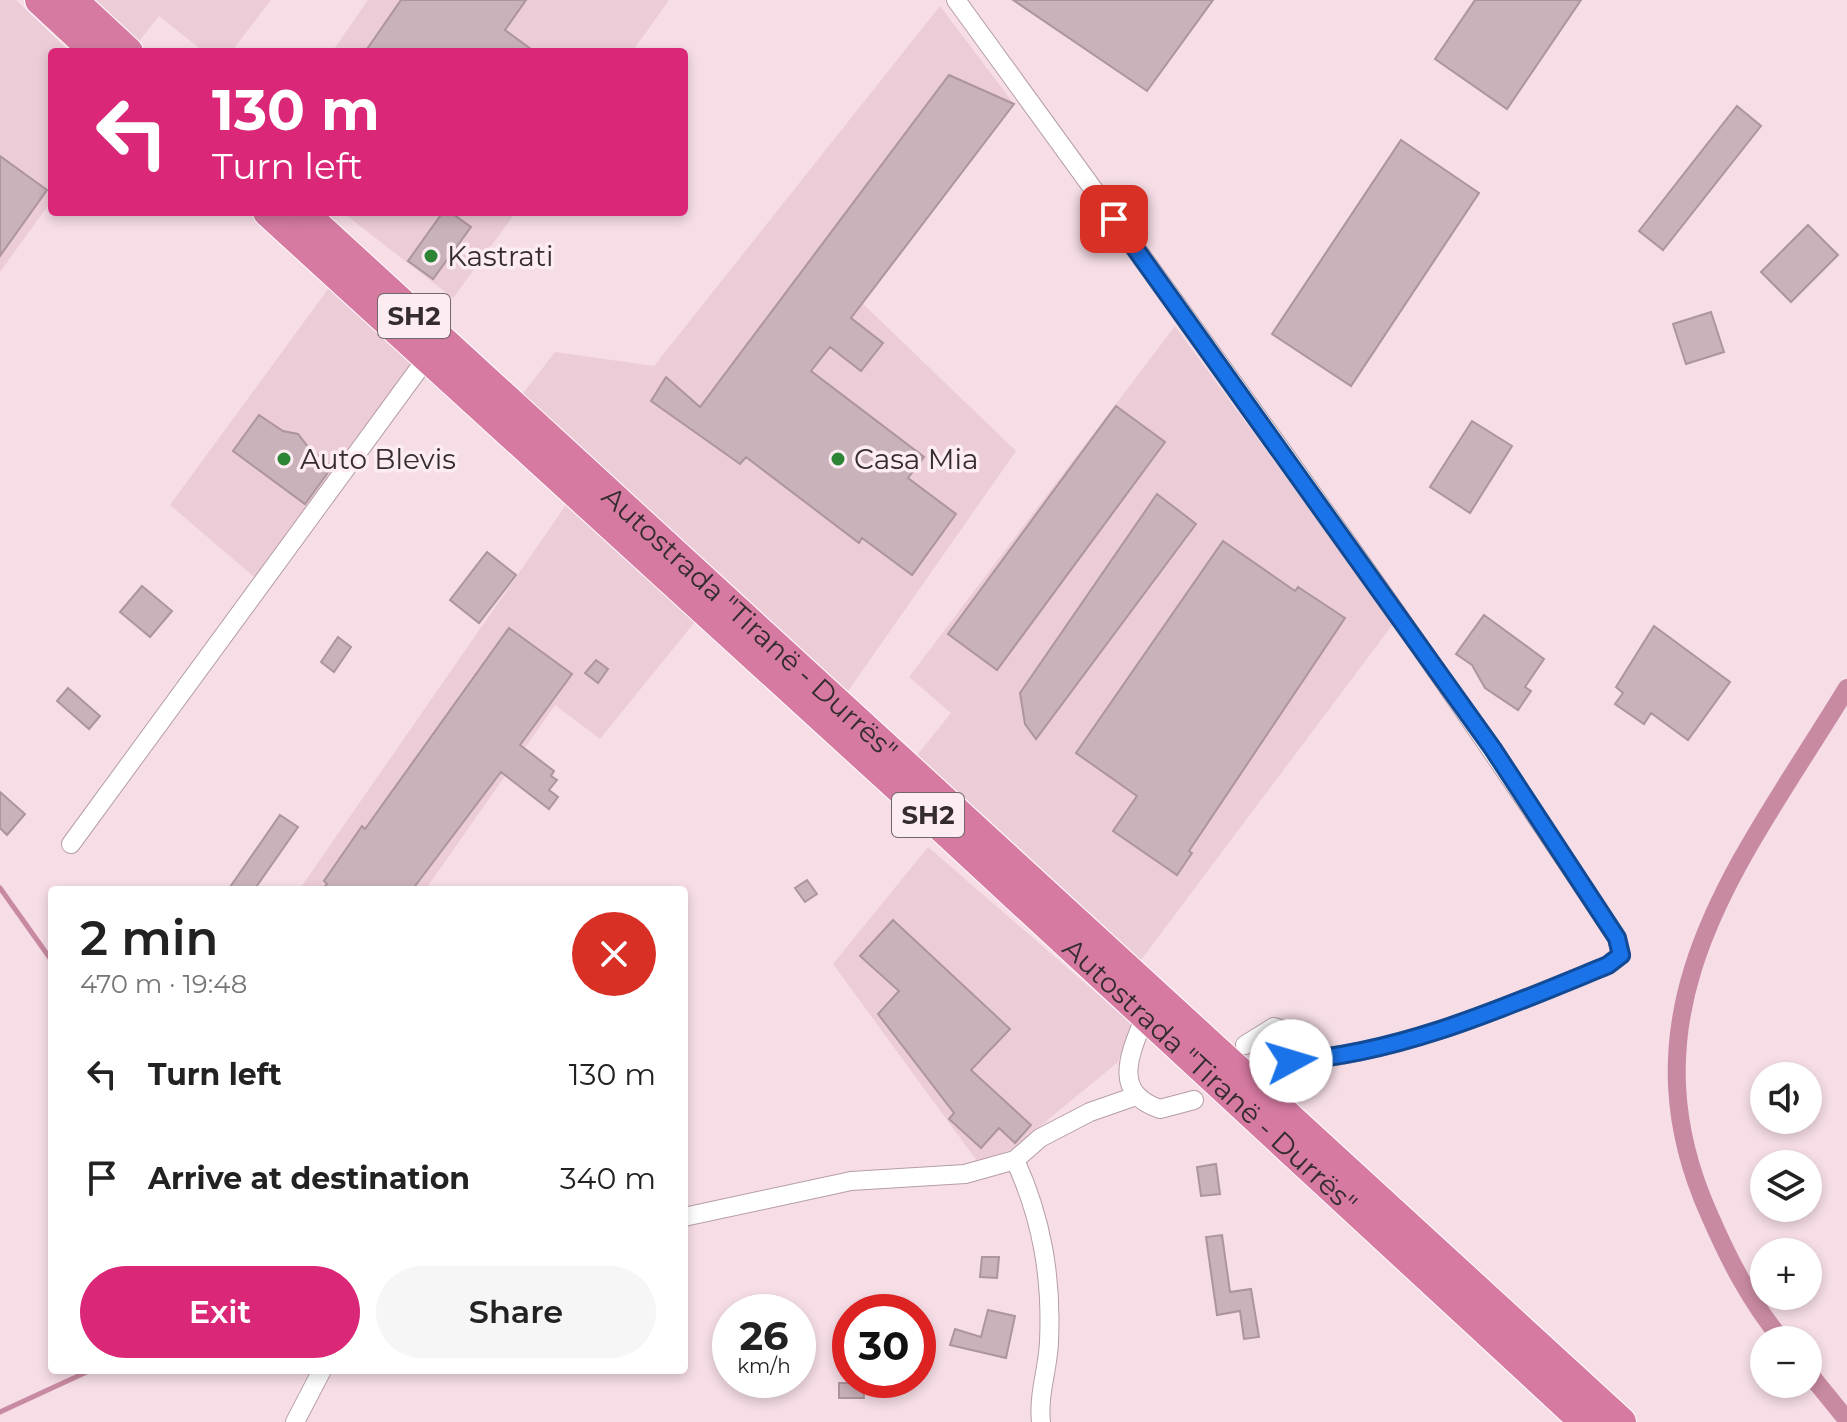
<!DOCTYPE html>
<html lang="en">
<head>
<meta charset="utf-8">
<style>
  body { margin:0; font-family:Montserrat,sans-serif; background:#f6f6f6; color:#222; height:100vh; display:flex; flex-direction:column; font-size:30px; white-space:nowrap }
  * { box-sizing:border-box; margin:0 }
  p { font-size:26px; color:#767676 }
  .icon { flex:none; width:44px; height:44px; fill:none; stroke:currentColor; stroke-width:2; stroke-linecap:round; stroke-linejoin:round }
  .map { position:relative; flex:1; overflow:hidden }
  .side { position:absolute; left:48px; top:886px; width:640px; height:488px; display:flex; flex-direction:column; background:#fff; border-radius:8px; box-shadow:0 4px 12px #0003 }
  .side>* { flex:none }
  .guide { position:absolute; left:48px; top:48px; width:640px; height:168px; border-radius:8px; box-shadow:0 4px 12px #0003; background:#db2777; color:#fff; overflow:hidden }
  .fabs { position:absolute; left:1750px; top:1062px; display:grid; gap:16px }
  .fabs a { display:grid; place-items:center; width:72px; height:72px; border-radius:50%; background:#fff; box-shadow:0 4px 12px #0003; font-size:40px }
  .speed { position:absolute; left:712px; top:1294px; display:flex; gap:16px; font-size:40px; font-weight:700; text-align:center }
  .speed>* { display:grid; place-content:center; width:104px; height:104px; border-radius:50%; background:#fff; box-shadow:0 4px 12px #0003; line-height:1 }
  .speed small { font-size:20px; font-weight:400 }
  .speed .limit { border:12px solid #d22; background:#fff; color:#111 }
  .pin { position:absolute; display:grid; place-items:center; width:68px; height:68px; color:#fff; margin:-34px; border-radius:16px; box-shadow:0 4px 12px #0006 }
  .me { position:absolute; width:88px; margin:-44px; rotate:84deg; stroke-linejoin:round; filter:drop-shadow(0 0 6px #0008) }
  .turn { display:flex; align-items:center; gap:28px; height:168px; padding:0 32px; font-size:36px }
  .turn .icon { width:104px; height:104px; stroke-width:2.5 }
  .turn b { display:block; font-size:56px; line-height:68px }
  .round { display:grid; place-items:center; flex:none; width:84px; height:84px; border-radius:42px; background:#f6f6f6 }
  .headline { display:flex; align-items:center; justify-content:space-between; height:136px; padding:0 32px }
  h1 { font-size:48px; font-weight:600; line-height:60px }
  .action { display:flex; gap:16px; margin-top:auto; padding:16px 32px }
  .action a { flex:1; height:92px; border-radius:48px; background:#db2777; color:#fff; font-size:32px; font-weight:600; line-height:92px; text-align:center }
  .action a+a { background:#f6f6f6; color:#222 }
  ul { padding:0; list-style:none }
  li { display:flex; align-items:center; gap:24px; height:104px; padding:0 32px }
  li div { flex:1 }
  li b { display:block; font-size:30px }
  li em { font-style:normal }
  .map>svg:first-child { display:block }
  .built { fill:#ecccd7 }
  .lines { fill:none; stroke-linecap:round; stroke-linejoin:round }
  .stream { stroke:#c88aa2; stroke-width:5 }
  .canal { stroke:#c88aa2; stroke-width:18 }
  .building { fill:#cab2ba; stroke:#ad959d; stroke-width:2 }
  .minor-casing { stroke:#b69ea6; stroke-width:20 }
  .trunk-casing { stroke:#fff; stroke-width:32 }
  .minor { stroke:#fff; stroke-width:18 }
  .trunk { stroke:#d67aa2; stroke-width:30 }
  .route-casing { stroke:#114b97; stroke-width:20 }
  .route { stroke:#1a73e8; stroke-width:14 }
  .poi-dot { fill:#2b8535; stroke:#fdedf3; stroke-width:3 }
  .labels { text-anchor:middle; stroke-width:7; stroke-linejoin:round; paint-order:stroke }
  .shield { fill:#fdedf3; stroke:#71666a; stroke-width:2 }
  .shield-label { font-size:26px; font-weight:bold; fill:#352c2f }
  .poi-label { font-size:28px; fill:#352c2f; stroke:#fdedf3; text-anchor:start }
  .street-label { font-size:28px; fill:#352c2f; stroke:#fdedf3 }
</style>
</head>
<body>
<div class="map">
<svg width="1847" height="1422" viewBox="0 0 1847 1422">
  <rect width="100%" height="100%" fill="#f6dde6"/>
  <path class="built" d="M0,0H16L70,52H52V200L0,272Z
    M88,0H271L231,52H204L159,16L136,45Z
    M368,0H669L632,52H332Z
    M940,6L1014,104L861,302L1016,451L846,694L518,400L555,352L654,366Z
    M342,212H516L453,298Z
    M331,285L417,363L259,581L170,505Z
    M1175,326L1393,624L1141,960L914,759L951,713L909,677Z
    M566,505L698,618L600,739L555,705L425,890H299Z
    M928,847L1131,1023L1118,1062L1011,1150L977,1161L833,964Z"/>
  <g class="lines">
    <path class="stream" d="M0,888L52,961
      M0,1412L91,1370"/>
    <path class="canal" d="M1782,1340C1750,1301 1729,1260 1709,1214C1616,1006 1743,859 1847,688
      M1808,1372L1847,1420"/>
  </g>
  <path class="building" d="M401,0H526L505,30L535,52H365Z
    M1013,0H1213L1147,91Z
    M1475,0H1581L1507,109L1435,59Z
    M949,75L1014,104L851,318L883,343L861,371L830,347L811,371L924,457L908,478L956,514L912,575L862,538L859,543L746,457L740,464L651,401L666,377L700,407Z
    M1737,106L1761,126L1663,250L1639,231Z
    M1401,140L1479,193L1351,386L1272,334Z
    M0,156L47,190L0,256Z
    M443,212H450L471,227L433,279L408,261Z
    M1808,225L1838,255L1791,302L1761,272Z
    M1711,312L1724,352L1686,364L1673,324Z
    M1116,406L1165,442L997,670L948,634Z
    M259,415L283,431L298,434L309,448L332,467L305,504L233,451Z
    M1472,421L1512,446L1470,513L1430,487Z
    M1157,494L1196,524L1036,739L1025,724L1020,693Z
    M1223,541L1295,591L1298,587L1345,618L1189,851L1192,853L1177,875L1113,831L1137,796L1076,753Z
    M487,552L516,575L479,623L450,600Z
    M142,586L172,611L150,637L120,612Z
    M1484,615L1544,659L1525,687L1531,691L1518,710L1485,688L1472,665L1456,654Z
    M1654,626L1730,682L1688,740L1651,713L1644,724L1615,704L1623,693L1616,687Z
    M509,628L572,674L520,745L554,771L551,776L557,780L549,790L558,797L549,809L501,772L412,890H322L327,884L324,881L362,826L365,829Z
    M338,637L351,647L334,672L321,662Z
    M596,660L608,669L598,683L585,673Z
    M68,688L100,716L89,729L57,701Z
    M0,792L25,814L7,835L0,828Z
    M280,815L298,827L254,890H228Z
    M807,880L817,894L805,902L795,888Z
    M893,920L1010,1029L971,1070L1031,1125L1015,1143L999,1128L981,1148L949,1119L954,1113L878,1014L899,991L860,956Z
    M1216,1164L1220,1194L1201,1196L1197,1167Z
    M1222,1235L1230,1292L1251,1289L1259,1337L1244,1339L1240,1311L1217,1315L1206,1237Z
    M982,1257H999L997,1278L980,1277Z
    M988,1310L1015,1316L1006,1358L950,1345L955,1329L981,1337Z
    M839,1383H863L864,1398H839Z"/>
  <g class="lines">
    <g class="minor-casing">
      <path id="minor" d="M956,0C1181,310 1407,618 1617,938L1621,955L1608,965C1510,1005 1397,1055 1291,1061
        M71,844L426,359
        M1145,1016C1131,1052 1110,1092 1160,1109L1194,1100
        M1245,1045L1274,1027L1284,1030C1303,1054 1282,1075 1268,1097
        M1015,1160C1042,1219 1052,1277 1049,1342C1048,1369 1038,1394 1041,1422
        M684,1217L851,1181L965,1174L1015,1160L1040,1138L1090,1112L1136,1096
        M295,1422L322,1370"/>
    </g>
    <g class="trunk-casing">
      <g id="trunk">
        <path d="M40,0L96,52"/>
        <path d="M72,0L128,52"/>
        <path id="s1" d="M268,212L908,796L1585,1422"/>
        <path id="s2" d="M302,212L1621,1422"/>
      </g>
    </g>
    <use href="#minor" class="minor"/>
    <use href="#trunk" class="trunk"/>
  </g>
  <g class="lines">
    <g class="route-casing">
      <path id="route" d="M1114,219L1493,749L1617,938L1621,955L1608,965C1508,1006 1400,1054 1291,1061"/>
    </g>
    <use href="#route" class="route"/>
  </g>
  <g class="poi-dot">
    <circle cx="431" cy="256" r="8"/>
    <circle cx="284" cy="459" r="8"/>
    <circle cx="838" cy="459" r="8"/>
  </g>
  <g class="labels">
    <g class="shield">
      <rect x="378" y="294" width="72" height="44" rx="6"/>
      <rect x="892" y="793" width="72" height="44" rx="6"/>
    </g>
    <g class="shield-label">
      <text x="414" y="325">SH2</text>
      <text x="928" y="824">SH2</text>
    </g>
    <g class="poi-label">
      <text x="447" y="266">Kastrati</text>
      <text x="300" y="469">Auto Blevis</text>
      <text x="854" y="469">Casa Mia</text>
    </g>
    <g class="street-label">
      <text dy="10" stroke="none"><textPath href="#s2" startOffset="608">Autostrada "Tiranë - Durrës"</textPath></text>
      <text dy="10" stroke="none"><textPath href="#s1" startOffset="1278">Autostrada "Tiranë - Durrës"</textPath></text>
    </g>
  </g>
</svg>
<div class="fabs">
<a><svg class="icon" aria-label="sound" viewBox="0 0 24 24"><path d="M4 9h4l5-4v14l-5-4H4zM17 9q2 3 0 6"/></svg></a>
<a><svg class="icon" aria-label="layers" viewBox="0 0 24 24"><path d="M12 4l9 5-9 5-9-5zM3 14l9 5 9-5"/></svg></a>
<a>+</a>
<a>−</a>
</div>
<div class="speed"><div>26<small>km/h</small></div><div class="limit">30</div></div>
<div class="pin" style="left:1114px;top:219px;background:#d93025"><svg class="icon" aria-label="arrive" viewBox="0 0 24 24"><path d="M6 21V4h12l-3 4 3 4H6"/></svg></div>
<svg class="me" style="left:1291px;top:1061px" viewBox="-20 -20 40 40"><circle r="19" fill="#fff"/><path d="M0-13L10 11 0 6-10 11z" fill="#1a73e8"/></svg>
<div class="guide">
<div class="turn"><svg class="icon" aria-label="left" viewBox="0 0 24 24"><path d="M17 20v-9H6M10 6l-5 5 5 5"/></svg><div><b>130 m</b>Turn left</div></div>
</div>
<section class="side">
<div class="headline"><div><h1>2 min</h1><p>470 m · 19:48</p></div><a class="round" style="background:#d93025;color:#fff"><svg class="icon" aria-label="close" viewBox="0 0 24 24"><path d="M6 6l12 12M18 6L6 18"/></svg></a></div>
<ul>
<li><svg class="icon" aria-label="left" viewBox="0 0 24 24"><path d="M17 20v-9H6M10 6l-5 5 5 5"/></svg><div><b>Turn left</b></div><em>130 m</em></li>
<li><svg class="icon" aria-label="arrive" viewBox="0 0 24 24"><path d="M6 21V4h12l-3 4 3 4H6"/></svg><div><b>Arrive at destination</b></div><em>340 m</em></li>
</ul>
<div class="action"><a>Exit</a><a>Share</a></div>
</section>
</div>
</body>
</html>
